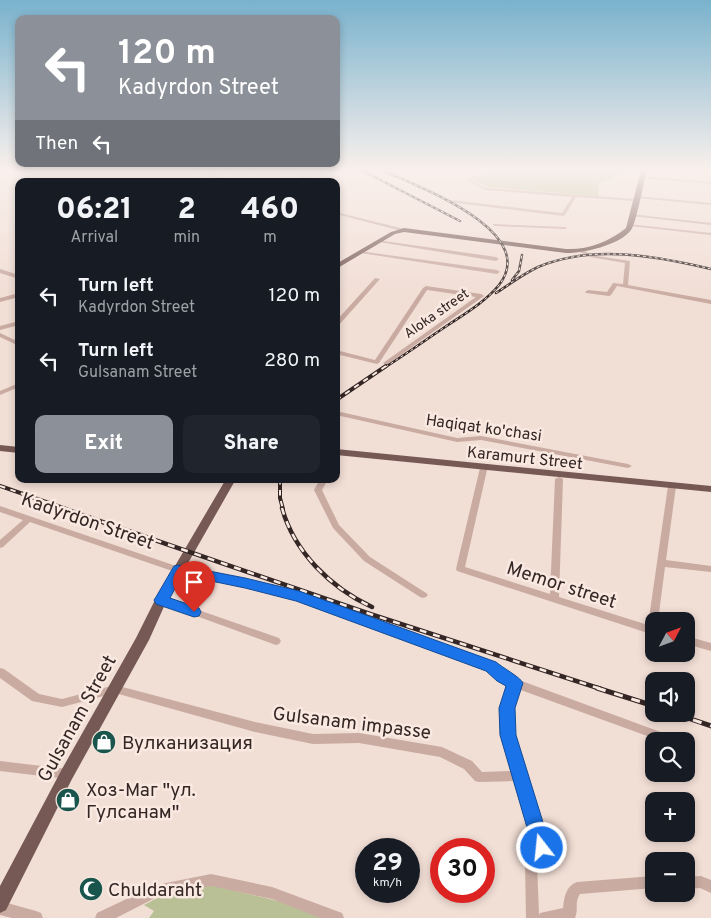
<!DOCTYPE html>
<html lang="en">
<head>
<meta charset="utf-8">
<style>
  body { margin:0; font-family:Overpass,sans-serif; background:#20242c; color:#f1f3f6; height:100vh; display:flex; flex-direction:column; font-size:19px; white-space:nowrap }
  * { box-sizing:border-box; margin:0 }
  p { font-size:16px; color:#9ea1a6 }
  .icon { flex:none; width:28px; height:28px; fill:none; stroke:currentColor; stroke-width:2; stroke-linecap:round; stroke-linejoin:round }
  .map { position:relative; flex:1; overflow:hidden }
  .details { position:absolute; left:15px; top:178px; width:325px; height:305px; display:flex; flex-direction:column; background:#171b24; border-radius:10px; box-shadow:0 2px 8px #0003 }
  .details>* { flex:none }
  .banner { position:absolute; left:15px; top:15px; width:325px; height:152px; border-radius:10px; box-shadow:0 2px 8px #0003; background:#8c9099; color:#fff; overflow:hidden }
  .needle { width:32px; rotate:49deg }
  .fabs { position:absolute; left:645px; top:612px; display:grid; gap:10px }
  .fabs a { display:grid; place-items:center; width:50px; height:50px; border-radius:10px; background:#171b24; box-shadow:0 2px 8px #0003; font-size:25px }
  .speed { position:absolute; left:355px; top:838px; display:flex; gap:10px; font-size:25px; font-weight:700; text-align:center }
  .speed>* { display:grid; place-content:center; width:65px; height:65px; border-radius:50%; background:#171b24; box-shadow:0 2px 8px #0003; line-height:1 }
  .speed small { font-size:12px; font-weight:400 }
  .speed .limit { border:8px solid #d22; background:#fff; color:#111 }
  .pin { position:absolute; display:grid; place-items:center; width:42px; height:42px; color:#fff; margin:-51px -21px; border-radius:50% 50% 50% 0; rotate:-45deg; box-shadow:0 0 5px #0007 }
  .pin .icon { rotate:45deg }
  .me { position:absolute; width:55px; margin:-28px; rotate:344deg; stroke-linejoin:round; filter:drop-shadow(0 0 4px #0008) }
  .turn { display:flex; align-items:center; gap:18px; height:105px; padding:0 20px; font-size:22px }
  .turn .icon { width:65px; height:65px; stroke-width:2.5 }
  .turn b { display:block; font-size:35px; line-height:42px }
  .then { display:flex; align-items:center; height:48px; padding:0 20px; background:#0003; gap:10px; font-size:19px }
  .eta { display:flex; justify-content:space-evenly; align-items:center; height:85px; text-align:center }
  .eta b { font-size:30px; font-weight:800; line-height:35px }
  .cta { display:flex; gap:10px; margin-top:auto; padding:10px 20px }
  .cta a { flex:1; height:58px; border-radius:10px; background:#8c9099; color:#fff; font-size:20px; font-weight:800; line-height:58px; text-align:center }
  .cta a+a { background:#20242c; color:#f1f3f6 }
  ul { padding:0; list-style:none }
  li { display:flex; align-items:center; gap:15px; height:65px; padding:0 20px }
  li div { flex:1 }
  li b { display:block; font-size:19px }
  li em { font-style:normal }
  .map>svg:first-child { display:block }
  .green { fill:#bac096 }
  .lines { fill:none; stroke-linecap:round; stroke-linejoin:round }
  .minor { fill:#c9aba2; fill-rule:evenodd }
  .major { fill:#765955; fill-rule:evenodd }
  .rail-far3-casing { stroke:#332624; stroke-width:2.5 }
  .rail-far2-casing { stroke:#332624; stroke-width:4 }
  .rail-far1-casing { stroke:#332624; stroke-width:4.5 }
  .rail-casing { stroke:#332624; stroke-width:5 }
  .rail-far3 { stroke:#f9e9e1; stroke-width:1; stroke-dasharray:3; stroke-linecap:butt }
  .rail-far2 { stroke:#f9e9e1; stroke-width:2; stroke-dasharray:5.5; stroke-linecap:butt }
  .rail-far1 { stroke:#f9e9e1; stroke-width:2.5; stroke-dasharray:7; stroke-linecap:butt }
  .rail { stroke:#f9e9e1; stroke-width:3; stroke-dasharray:9; stroke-linecap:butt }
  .route { fill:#1a73e8; stroke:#114b97 }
  .labels { text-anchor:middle; stroke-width:5; stroke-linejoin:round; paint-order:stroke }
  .far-street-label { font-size:14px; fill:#332624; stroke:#f9e9e1 }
  .street-label { font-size:16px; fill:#332624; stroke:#f9e9e1 }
  .near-street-label { font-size:19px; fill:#332624; stroke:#f9e9e1 }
  .near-poi-label { font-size:19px; fill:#332624; stroke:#f9e9e1; text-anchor:start }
</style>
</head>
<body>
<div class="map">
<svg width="711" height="918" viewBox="0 0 711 918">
  <rect width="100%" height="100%" fill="#f1ded5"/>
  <path class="green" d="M494,170H639L638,174L612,175L614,178L599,183L598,196L488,187L473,180Z
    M212,885L294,905L321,918H149L154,911L144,905L170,891Z"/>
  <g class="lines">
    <path class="minor" d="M198,170H202L208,174L210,172L231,170L210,174L236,181C225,182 207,178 198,170Z
      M282,170H290L309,174L299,181H295L304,175Z
      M487,170H492L471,180L486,188L636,199L638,200L636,201L576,197L565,215L563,216L448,202V201L450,200L562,213L572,197L485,190L466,180Z
      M645,170L711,171V173L647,171Z
      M641,176L711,182V184L642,178H641Z
      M636,196L711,203V205L637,198H636Z
      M336,212L404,229V230L402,231L336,214Z
      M630,214L711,223V225L632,216H630Z
      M493,224L565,227L567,228L565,229L495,226L493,225Z
      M628,224L711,233V235L630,226L628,225Z
      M377,240L496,257L499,259L496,261L379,242H377Z
      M580,250H584L591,255L630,261L628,285L711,300V304L617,286L611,295L609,296L586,293L585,292L588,290L607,292L613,283L623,284L625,263L590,257L580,252Z
      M359,251L497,270L500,272L497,274L361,253L359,252Z
      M0,269L19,275V279L0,273Z
      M375,278L380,279L338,326L336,327V321Z
      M426,286L481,294L484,296L388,364H384L383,363L476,297L427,290L379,363L377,364L336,354V350L375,360L423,288Z
      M19,293V297L0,302V298Z
      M19,321V325L0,330V326Z
      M0,333L19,342V346L0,337Z
      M19,383V387L0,395V391Z
      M336,411L457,438L481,436L628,464L632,466L628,468L481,440L457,442L336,415Z
      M480,468H486L487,470L465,567L550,594L555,479L559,477L563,479L559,597L648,625L668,486L672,484L676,486L666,560L711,566V572L665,567L658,621H654V635L457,571L456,569Z
      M320,479H328L322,490L339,525L370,557L426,593L428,595L426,597L423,598L420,597L364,561L333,528L314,490Z
      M0,506L179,567L245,580L302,595L495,663L507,674L519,680L677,738L678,741H661L518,689L512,708L513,735L548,848L546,852L537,863L539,915L540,913L563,908C564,897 566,886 577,882L654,876V888L580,894C574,904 579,908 575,918H526L525,861L527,857L535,846L516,781L479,782L475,781L464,769L440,757L359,743L313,744L255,732L115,693L62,707L32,701L0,678V668L4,669L39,694L62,699L115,685L255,722L313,734L359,733L442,747L472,761L482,772L513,771L503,735L502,708L509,685L499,680L487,669L297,600L245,586L178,573L30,522L3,547L0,548V540L23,520L0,512Z
      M161,597L279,638L281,641L279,644L276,645L158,602L156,600L158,598Z
      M686,636L711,643V651L686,644Z
      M0,761L67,769L71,770L73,774L71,778L67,779L0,771Z
      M211,874L272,887L342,913L344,918H320L272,899L211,886L157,897L116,918H95L97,913L156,885Z
      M701,876L711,880V893L700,888L686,889V877Z
      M0,901L36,911L41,913L43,918H12L0,915Z"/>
    <path class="major" d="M641,170H647C644,181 636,224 631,230C620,245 584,253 566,253L404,232L395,234L336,269V264L391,232L404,228L566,249C587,250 609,242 626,228Z
      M0,445L19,447V453L0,451Z
      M336,449L711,486V492L336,455Z
      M226,479H236L167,600L149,640L72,779L6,910L0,913V886L62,769L136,638L155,600Z"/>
    <g class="rail-far3-casing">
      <path id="rail-far3" d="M361,170L460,221
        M382,170C416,186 541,231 499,285C485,302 466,313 448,325C427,339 406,354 384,368
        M512,280L519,271L522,255
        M496,293C510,284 523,274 538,267C593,244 656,256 711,269"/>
    </g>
    <g class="rail-far2-casing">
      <path id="rail-far2" d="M336,400L386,366
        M280,479V498L283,509
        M0,486L66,509"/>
    </g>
    <g class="rail-far1-casing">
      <path id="rail-far1" d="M62,508L370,614L601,689
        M282,508C294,552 331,588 372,607"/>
    </g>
    <g class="rail-casing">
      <path id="rail" d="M597,688L654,706
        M676,714L711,726"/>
    </g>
    <use href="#rail-far3" class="rail-far3"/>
    <use href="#rail-far2" class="rail-far2"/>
    <use href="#rail-far1" class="rail-far1"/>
    <use href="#rail" class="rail"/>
  </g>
  <linearGradient id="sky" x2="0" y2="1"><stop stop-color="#79b2cd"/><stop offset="0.57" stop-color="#f9f0ec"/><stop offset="1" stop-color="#f9f0ec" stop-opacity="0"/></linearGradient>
  <rect width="711" height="298" fill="url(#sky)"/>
  <path class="route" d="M178,565L245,578L299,591L496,662C503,668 520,677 523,683L515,708L516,735L551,848L548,854L542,857L535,854L533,848L500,735L499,708L506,686L497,681L486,671L296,601L245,588L182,575L170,598L199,608L201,612L199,616L194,617L156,604L154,600L156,597L174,566Z"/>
  <defs>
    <g id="shop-disc" transform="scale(1.25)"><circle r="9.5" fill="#19554d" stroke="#f9e9e1"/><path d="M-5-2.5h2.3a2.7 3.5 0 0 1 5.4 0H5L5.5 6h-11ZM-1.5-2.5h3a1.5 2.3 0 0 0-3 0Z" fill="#fff"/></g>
    <g id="mosque-disc" transform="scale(1.25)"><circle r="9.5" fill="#19554d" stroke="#f9e9e1"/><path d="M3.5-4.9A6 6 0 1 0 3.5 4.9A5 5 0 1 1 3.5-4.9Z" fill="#fff"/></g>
  </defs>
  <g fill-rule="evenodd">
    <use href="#shop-disc" x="104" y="742"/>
    <use href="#shop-disc" x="68" y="800"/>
    <use href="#mosque-disc" x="91" y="889"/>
  </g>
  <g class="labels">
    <g class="far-street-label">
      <text transform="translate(436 313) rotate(-35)" y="5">Aloka street</text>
    </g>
    <g class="street-label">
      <text transform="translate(484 427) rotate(8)" y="6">Haqiqat ko'chasi</text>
      <text transform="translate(525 457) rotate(6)" y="6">Karamurt Street</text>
    </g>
    <g class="near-street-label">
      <text transform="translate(88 520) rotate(19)" y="7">Kadyrdon Street</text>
      <text transform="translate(562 584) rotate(18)" y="7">Memor street</text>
      <text transform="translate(76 718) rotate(-61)" y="7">Gulsanam Street</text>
      <text transform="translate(352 722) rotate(7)" y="7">Gulsanam impasse</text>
    </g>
    <g class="near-poi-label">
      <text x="122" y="749">Вулканизация</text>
      <text x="86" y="796">Хоз-Маг "ул.<tspan x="86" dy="22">Гулсанам"</tspan></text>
      <text x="108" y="896">Chuldaraht</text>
    </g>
  </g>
</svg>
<div class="fabs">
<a><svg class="needle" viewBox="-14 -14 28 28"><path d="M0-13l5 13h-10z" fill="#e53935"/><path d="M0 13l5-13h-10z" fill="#9ea1a6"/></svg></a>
<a><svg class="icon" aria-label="sound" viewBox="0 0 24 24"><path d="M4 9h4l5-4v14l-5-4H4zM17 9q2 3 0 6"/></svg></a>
<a><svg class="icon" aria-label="search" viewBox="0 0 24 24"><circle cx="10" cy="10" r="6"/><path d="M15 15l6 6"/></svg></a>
<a>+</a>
<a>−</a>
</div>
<div class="speed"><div>29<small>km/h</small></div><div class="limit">30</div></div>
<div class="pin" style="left:194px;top:612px;background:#d93025"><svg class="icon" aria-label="arrive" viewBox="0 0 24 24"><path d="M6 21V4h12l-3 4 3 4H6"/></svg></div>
<svg class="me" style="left:542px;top:848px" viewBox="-20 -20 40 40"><circle r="17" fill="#1a73e8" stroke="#fff" stroke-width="3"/><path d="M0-11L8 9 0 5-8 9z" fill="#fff"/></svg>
<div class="banner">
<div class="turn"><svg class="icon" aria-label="left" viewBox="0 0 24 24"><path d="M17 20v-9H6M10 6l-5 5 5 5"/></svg><div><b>120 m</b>Kadyrdon Street</div></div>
<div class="then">Then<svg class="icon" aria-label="left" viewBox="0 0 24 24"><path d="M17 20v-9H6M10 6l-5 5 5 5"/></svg></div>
</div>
<section class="details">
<div class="eta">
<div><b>06:21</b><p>Arrival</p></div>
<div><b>2</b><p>min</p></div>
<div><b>460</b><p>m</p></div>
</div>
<ul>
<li><svg class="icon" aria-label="left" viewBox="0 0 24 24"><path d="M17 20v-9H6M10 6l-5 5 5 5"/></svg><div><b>Turn left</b><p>Kadyrdon Street</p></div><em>120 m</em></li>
<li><svg class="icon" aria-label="left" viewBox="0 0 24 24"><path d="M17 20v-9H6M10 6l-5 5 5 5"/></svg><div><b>Turn left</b><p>Gulsanam Street</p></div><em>280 m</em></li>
</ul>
<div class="cta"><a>Exit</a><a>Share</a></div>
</section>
</div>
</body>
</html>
